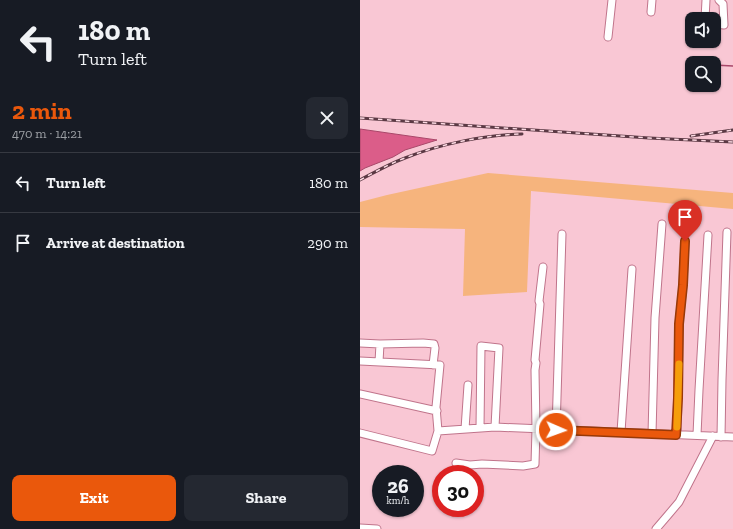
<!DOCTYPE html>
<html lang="en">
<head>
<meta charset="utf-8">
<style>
  body { margin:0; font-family:"Zilla Slab",serif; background:#242831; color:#f1f3f6; height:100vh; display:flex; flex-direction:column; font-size:15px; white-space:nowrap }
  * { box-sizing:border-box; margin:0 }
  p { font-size:13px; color:#9ea1a6 }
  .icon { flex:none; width:22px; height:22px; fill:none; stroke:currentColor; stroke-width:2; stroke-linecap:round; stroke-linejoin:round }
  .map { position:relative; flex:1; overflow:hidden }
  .details { display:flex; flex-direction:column; background:#171b24; width:360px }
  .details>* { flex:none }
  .top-card { background:#171b24; color:#f1f3f6; overflow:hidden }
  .tools { position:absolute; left:325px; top:12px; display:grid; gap:8px }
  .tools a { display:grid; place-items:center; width:36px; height:36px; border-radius:8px; background:#171b24; box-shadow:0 1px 3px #0004; font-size:20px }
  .speed { position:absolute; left:12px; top:465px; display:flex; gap:8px; font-size:20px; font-weight:700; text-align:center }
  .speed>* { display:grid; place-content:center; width:52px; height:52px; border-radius:50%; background:#171b24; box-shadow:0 1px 3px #0004; line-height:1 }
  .speed small { font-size:10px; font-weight:400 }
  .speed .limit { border:6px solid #d22; background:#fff; color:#111 }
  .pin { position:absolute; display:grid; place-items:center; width:34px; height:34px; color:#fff; margin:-41px -17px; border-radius:50% 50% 50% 0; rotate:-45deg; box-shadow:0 0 4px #0007 }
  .pin .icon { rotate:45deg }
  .me { position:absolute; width:44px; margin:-22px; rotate:92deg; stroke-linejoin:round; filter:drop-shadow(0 0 3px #0008) }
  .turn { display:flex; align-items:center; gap:14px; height:84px; padding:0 12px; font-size:18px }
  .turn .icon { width:52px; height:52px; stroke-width:2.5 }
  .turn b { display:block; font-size:28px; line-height:34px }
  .round { display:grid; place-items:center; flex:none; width:42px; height:42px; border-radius:8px; background:#242831 }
  .summary { display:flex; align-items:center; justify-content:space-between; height:68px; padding:0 12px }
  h1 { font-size:24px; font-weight:700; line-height:30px; color:#ea580c }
  .action { display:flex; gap:8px; margin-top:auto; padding:8px 12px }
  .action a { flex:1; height:46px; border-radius:8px; background:#ea580c; color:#fff; font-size:16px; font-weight:700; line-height:46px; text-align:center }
  .action a+a { background:#242831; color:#f1f3f6 }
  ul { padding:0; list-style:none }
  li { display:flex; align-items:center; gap:12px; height:60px; padding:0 12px; border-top:1px solid #363941 }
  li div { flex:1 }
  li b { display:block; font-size:15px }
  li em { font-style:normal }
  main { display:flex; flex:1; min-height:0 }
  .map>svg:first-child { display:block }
  .green { fill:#f6b47d }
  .water { fill:#db5d89; stroke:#a9486a }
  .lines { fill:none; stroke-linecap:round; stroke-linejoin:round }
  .stream { stroke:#a9486a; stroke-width:1.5 }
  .minor-casing { stroke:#c0748b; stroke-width:9 }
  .minor { stroke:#fff; stroke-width:7 }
  .rail-casing { stroke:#5b3944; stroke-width:3 }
  .rail { stroke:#fcd9e2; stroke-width:1.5; stroke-dasharray:4.5; stroke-linecap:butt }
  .route-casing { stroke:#983908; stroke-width:10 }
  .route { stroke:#ea580c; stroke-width:7 }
  .slow { stroke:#f59e0b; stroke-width:7 }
</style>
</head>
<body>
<main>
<section class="details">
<div class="top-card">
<div class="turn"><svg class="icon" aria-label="left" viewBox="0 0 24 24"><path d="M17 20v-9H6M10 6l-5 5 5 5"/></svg><div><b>180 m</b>Turn left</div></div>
</div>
<div class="summary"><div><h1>2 min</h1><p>470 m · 14:21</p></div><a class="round"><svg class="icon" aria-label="close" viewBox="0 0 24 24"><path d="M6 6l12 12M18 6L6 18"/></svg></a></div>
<ul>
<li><svg class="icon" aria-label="left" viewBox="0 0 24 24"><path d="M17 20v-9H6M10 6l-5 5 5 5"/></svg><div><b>Turn left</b></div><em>180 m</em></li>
<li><svg class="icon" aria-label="arrive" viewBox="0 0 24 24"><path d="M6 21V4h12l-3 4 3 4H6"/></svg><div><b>Arrive at destination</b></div><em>290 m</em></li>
</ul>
<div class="action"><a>Exit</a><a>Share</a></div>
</section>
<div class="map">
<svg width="373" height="529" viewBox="0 0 373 529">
  <rect width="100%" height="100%" fill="#f9c7d4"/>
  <path class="green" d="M128,173L373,193V209L171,191L167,292L103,296L105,229L0,227V202L27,195Z"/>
  <path class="water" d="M0,129L77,140L45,150L33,157L5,168L0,171Z"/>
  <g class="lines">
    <path class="stream" d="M329,63L332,64
      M354,65L373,66"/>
    <g class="minor-casing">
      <path id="minor" d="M291,12L292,0
        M345,19L346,0
        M354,24L364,25L363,4L359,0
        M248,37L252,0
        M0,343L20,344L19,362
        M20,344L63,343L74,344L75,348L73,365
        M0,361L80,365L76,407L78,431
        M0,394L77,411
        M120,428L121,346L139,348L135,427
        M105,429L108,385
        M196,430L202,234
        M261,432L272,269
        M0,433L72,451L78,431L135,427L373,437
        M292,434L295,318L302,224
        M317,435L318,398L319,324L323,285L325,241
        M337,435L339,390L348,235
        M361,437L362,380L367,232
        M96,463L110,465L122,464L163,466L175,464L176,429L175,370L176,363L175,360L180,304L179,301L183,267
        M0,528L17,529
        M296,529L308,515L319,502L353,436"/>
    </g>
    <use href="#minor" class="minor"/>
    <g class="rail-casing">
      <path id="rail" d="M0,118L289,138L373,142
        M331,136L373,130
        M0,180C15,172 29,164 45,158C80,144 124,135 162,134"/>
    </g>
    <use href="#rail" class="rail"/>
  </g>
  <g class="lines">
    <g class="route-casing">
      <path id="route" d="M196,430L316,435L318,398L319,324L323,285L325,241"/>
    </g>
    <use href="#route" class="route"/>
    <path class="slow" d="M317,427L319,364"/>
  </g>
</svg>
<div class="tools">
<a><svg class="icon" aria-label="sound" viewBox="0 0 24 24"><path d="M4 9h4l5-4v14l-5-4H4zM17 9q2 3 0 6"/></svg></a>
<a><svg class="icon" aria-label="search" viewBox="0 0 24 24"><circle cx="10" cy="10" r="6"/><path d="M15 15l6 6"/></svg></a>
</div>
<div class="speed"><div>26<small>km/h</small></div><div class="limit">30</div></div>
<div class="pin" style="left:325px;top:241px;background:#d93025"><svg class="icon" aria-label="arrive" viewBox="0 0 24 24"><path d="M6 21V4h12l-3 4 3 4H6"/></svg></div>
<svg class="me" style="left:196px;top:430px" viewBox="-20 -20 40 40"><circle r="17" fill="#ea580c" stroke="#fff" stroke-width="3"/><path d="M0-11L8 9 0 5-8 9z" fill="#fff"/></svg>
</div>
</main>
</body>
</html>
